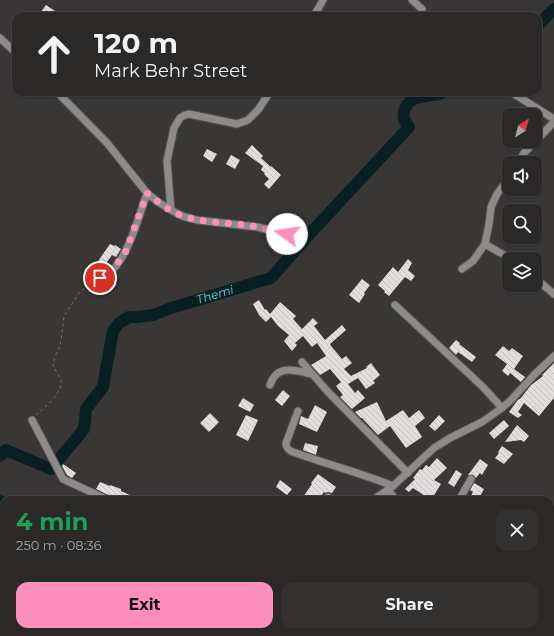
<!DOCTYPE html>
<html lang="en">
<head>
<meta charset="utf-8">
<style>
  body { margin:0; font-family:Montserrat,sans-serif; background:#333130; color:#f1f3f6; height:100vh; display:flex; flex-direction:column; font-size:15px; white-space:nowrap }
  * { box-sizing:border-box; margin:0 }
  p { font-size:13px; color:#a6a6a8 }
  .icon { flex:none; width:22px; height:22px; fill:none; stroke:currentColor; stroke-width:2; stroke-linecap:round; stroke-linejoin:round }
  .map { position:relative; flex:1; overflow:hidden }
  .drawer { position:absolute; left:0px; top:496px; width:554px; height:140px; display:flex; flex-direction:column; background:#2b2928; border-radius:12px 12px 0 0; box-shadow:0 1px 3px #0004,0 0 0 1px #474545 }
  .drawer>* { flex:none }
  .hud { position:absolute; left:12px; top:12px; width:530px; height:84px; border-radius:12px; box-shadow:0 1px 3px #0004,0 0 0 1px #474545; background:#2b2928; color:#f1f3f6; overflow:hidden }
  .needle { width:26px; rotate:36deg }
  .fabs { position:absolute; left:502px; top:108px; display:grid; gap:8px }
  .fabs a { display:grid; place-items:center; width:40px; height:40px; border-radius:8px; background:#2b2928; box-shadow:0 1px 3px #0004,0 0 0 1px #474545; font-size:20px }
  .pin { position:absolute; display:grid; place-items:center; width:34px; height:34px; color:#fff; margin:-17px; border:2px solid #fff; border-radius:50%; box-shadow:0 1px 4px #0007 }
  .me { position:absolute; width:44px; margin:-22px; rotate:284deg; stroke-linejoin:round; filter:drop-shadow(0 0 3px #0008) }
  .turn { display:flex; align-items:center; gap:14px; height:84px; padding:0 16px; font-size:18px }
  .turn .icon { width:52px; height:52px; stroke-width:2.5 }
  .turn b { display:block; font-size:28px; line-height:34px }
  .round { display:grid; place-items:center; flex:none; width:42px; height:42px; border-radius:12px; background:#333130 }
  .summary { display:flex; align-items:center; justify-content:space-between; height:68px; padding:0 16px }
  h1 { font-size:24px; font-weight:700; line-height:30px; color:#1e9e55 }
  .cta { display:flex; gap:8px; margin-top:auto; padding:8px 16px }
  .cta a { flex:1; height:46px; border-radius:12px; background:#fe8ebc; color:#111; font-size:16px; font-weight:700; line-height:46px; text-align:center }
  .cta a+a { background:#333130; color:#f1f3f6 }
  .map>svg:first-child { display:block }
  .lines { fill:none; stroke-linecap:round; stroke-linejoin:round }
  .river { stroke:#082021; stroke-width:12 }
  .building { fill:url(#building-back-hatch) }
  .street-casing { stroke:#555452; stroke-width:9 }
  .path { stroke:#747270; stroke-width:1; stroke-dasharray:3 3; stroke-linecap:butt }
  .street { stroke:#8d8b89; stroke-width:7 }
  .route { stroke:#fe8ebc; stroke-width:7; stroke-dasharray:0 12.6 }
  .labels { text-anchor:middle; stroke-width:4; stroke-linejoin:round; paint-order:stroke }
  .water-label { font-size:12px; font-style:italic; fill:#60d3dc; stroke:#2f2d2b }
</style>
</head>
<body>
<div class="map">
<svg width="554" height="636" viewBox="0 0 554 636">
  <defs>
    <pattern id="building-back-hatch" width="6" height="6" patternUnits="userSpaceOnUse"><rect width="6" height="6" fill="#e2dedd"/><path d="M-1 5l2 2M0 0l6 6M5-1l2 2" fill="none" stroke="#c3c0bf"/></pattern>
  </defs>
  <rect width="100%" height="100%" fill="#393735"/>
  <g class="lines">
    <g class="river">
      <path d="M538,25L554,9"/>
      <path id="s1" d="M0,456L6,450L51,469L84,429L86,409L103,387L113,331L119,323L129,317H137L153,315L171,308L271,278L306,238L409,127C408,125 406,123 405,121C401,113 406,103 414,99C422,96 432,95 440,94L442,92"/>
      <path d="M0,501L4,503"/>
      <path d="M0,537H4"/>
    </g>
  </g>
  <path class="building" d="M46,5L55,11L51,16H46L41,12Z
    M252,145L263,156L261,158L271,167V166L281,175L269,189L264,184L269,179L264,174L265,173L261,170L263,166L245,153Z
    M207,149L217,154L212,162L203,156Z
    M231,155L240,160L235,169L226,164Z
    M110,244L114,246L115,245L121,249L116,257L112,255L103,268L96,264Z
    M408,259L412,263L408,270L415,276L411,281L405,277L389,296L384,292L385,291L378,285L393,267L398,272Z
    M362,279L370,285L364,293L365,294L359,303L349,295Z
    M259,300L265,310L266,309L270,314L280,302L296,316L293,319L302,329L313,318L318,323L314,326L325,340L342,325L346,330L330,344L331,346L342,359L346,356L352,363L344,369L351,376L367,368L366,367L371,363L380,375L373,381L375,383L366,389L358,378L348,384L355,393L358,390L365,398L352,409L340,397L343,395L336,386L341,382L330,369L320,375L311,365L326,356L317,343L312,347L303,336L295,343L297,345L292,351L284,341L289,335L278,326L271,317L266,322L259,315L253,304Z
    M456,340L460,343L459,344L476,357L472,362L458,352L456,355L449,348Z
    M503,346L509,351L512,348L523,356L514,369L525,377L521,382L510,373L508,376L502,371L507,364L495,355Z
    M554,363V398L539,416L524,403L518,412L522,415L518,418L509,412L517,401L519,399H520L531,385L543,376L542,375Z
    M283,390L290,396L282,406L275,400Z
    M243,398L254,405L250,412L238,406Z
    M377,402L386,421L403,410L409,418L419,410L425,418L415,426L422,437L406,448L390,426L378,435L362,418H361L355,412Z
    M315,405L327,412L317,432L299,424L301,416L308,419Z
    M210,413L219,422L209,432L200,423Z
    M246,415L258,420L248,441L236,435Z
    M439,415L445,421L435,431L429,426Z
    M504,420L509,426L494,439L489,433Z
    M517,425L529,436L524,442L521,440L505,442Z
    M305,443L318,446L316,455L303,450Z
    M502,446L513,454L504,464L495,458L499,453L498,452Z
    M437,458L447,468L434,480L441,484L431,500L413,488L409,492L405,489L415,479L413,478L420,469L422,470L426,465L429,467Z
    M480,459L488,465L482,475L480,473L476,478L473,475H468Z
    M63,464L76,473L72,478L67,475L62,466Z
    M456,470L462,474L454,487L448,483Z
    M318,474L336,487L332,493L328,492L325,493L324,492L318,500H301L312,484L311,483Z
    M280,480L292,489L287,495L276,487Z
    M100,482L110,486V485L121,489V491L141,500H125L106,494L96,489Z
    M474,483L484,489L478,500H469L473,492L470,490Z"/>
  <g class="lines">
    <g class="street-casing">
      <path id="street" d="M412,0L422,9
        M314,16L323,0
        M0,38L16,53
        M57,92L107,143L147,193L158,202L171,210L182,216L197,220L257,227L287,234
        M511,92L554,119
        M518,163L524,153L554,122
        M171,210L167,161L174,128L180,118L185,115L189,114L237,124L248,120L258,110L270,92
        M485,244L511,259
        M462,269L473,261L485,244L489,224L491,207L497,194L509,178
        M108,274C128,259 139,216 147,193
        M535,278L554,294
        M395,305L483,387L502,408
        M302,362L328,392L408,473
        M270,385C277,364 294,370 311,374
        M298,411L286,443C286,448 288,450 293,452C326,464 361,473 393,486
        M32,420L63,479L108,500
        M388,490L396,500
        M328,497L332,500
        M373,500L393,486L434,448L450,438L482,422L502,408L511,400L535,374L554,356
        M459,500L471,479
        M550,546L554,549
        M491,632L494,636
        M113,635L118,636
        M164,636L166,632
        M259,636L262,632"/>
    </g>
    <path class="path" d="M36,415C44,408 64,392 61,380C59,375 55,370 53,366L55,356L59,349L61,341L64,316L79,293L89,284L102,277"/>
    <use href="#street" class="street"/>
  </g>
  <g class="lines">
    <path class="route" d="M100,278L108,274L113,270L126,251L147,193C158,202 170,212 183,216C207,224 233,222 257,227C267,229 277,232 287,234"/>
  </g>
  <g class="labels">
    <g class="water-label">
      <text dy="4" stroke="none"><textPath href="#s1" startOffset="325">Themi</textPath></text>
    </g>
  </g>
</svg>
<div class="fabs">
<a><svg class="needle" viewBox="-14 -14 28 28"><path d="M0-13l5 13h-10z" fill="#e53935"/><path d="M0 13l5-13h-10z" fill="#a6a6a8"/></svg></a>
<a><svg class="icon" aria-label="sound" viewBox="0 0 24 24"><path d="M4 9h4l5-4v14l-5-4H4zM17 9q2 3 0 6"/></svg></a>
<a><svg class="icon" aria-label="search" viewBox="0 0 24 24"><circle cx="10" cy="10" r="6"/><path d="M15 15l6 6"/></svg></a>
<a><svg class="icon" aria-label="layers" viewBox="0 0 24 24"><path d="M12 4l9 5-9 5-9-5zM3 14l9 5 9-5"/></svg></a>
</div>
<div class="pin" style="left:100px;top:278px;background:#d93025"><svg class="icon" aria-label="arrive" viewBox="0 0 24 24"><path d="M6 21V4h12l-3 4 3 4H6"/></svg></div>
<svg class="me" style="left:287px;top:234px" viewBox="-20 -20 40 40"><circle r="19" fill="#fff"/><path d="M0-13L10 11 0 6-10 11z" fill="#fe8ebc"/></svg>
<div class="hud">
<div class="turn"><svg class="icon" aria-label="ahead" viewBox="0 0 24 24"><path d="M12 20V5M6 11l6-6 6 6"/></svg><div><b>120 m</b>Mark Behr Street</div></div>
</div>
<section class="drawer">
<div class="summary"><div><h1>4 min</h1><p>250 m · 08:36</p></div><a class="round"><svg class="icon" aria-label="close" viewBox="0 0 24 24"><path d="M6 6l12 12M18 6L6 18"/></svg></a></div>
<div class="cta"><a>Exit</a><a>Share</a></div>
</section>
</div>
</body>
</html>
